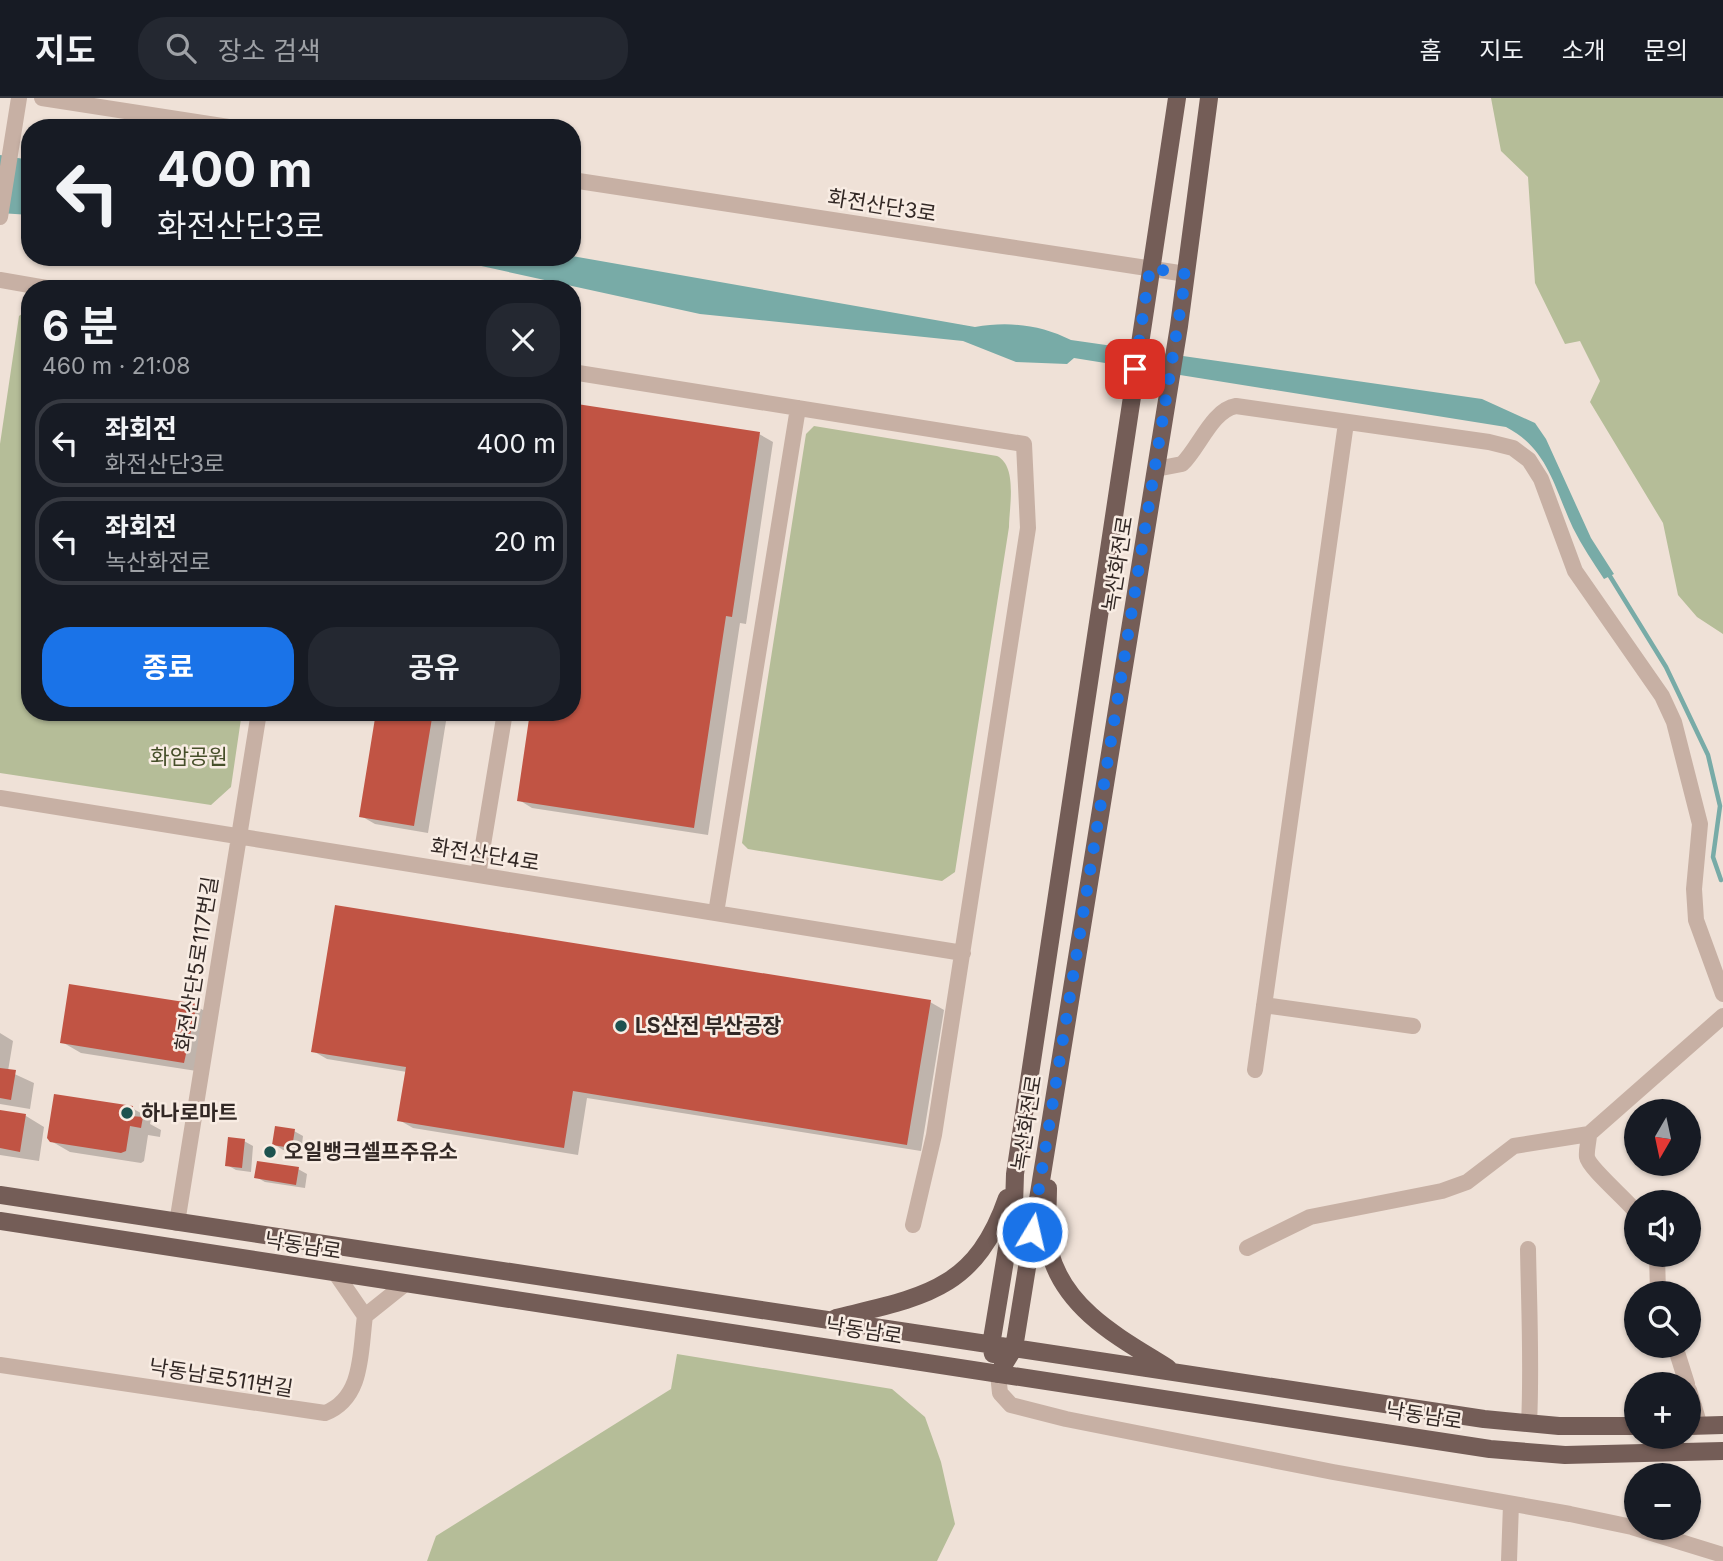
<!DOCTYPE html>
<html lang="ko">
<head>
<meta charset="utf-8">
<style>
  body { margin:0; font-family:Inter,"Noto Sans KR",sans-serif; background:#242831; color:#f1f3f6; height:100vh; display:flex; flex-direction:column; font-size:26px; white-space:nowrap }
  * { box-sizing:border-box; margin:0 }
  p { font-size:23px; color:#9ea1a6 }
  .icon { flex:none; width:38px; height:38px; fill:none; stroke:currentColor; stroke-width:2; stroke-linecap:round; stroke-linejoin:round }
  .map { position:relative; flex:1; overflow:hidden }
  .side { position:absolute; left:21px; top:182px; width:560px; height:441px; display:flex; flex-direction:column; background:#171b24; border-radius:28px; box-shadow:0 2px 5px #0004 }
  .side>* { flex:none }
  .top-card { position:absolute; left:21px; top:21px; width:560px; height:147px; border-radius:28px; box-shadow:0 2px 5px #0004; background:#171b24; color:#f1f3f6; overflow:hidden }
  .needle { width:46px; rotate:189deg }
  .tools { position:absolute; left:1624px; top:1001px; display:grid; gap:14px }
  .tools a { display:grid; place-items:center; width:77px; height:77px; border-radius:50%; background:#171b24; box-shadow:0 2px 5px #0004; font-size:35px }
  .pin { position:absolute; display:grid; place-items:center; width:60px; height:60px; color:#fff; margin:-30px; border-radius:14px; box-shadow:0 4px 10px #0006 }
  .me { position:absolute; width:77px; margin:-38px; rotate:9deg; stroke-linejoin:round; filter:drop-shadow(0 0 5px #0008) }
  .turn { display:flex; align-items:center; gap:24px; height:147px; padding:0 21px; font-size:32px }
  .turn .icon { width:91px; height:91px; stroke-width:2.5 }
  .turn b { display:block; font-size:49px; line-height:60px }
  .round { display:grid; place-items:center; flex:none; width:74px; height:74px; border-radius:28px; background:#242831 }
  .summary { display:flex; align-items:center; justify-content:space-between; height:119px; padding:0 21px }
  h1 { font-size:42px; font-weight:700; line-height:52px }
  .primary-button { display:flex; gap:14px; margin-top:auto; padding:14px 21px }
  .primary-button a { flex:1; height:80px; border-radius:28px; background:#1a73e8; color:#fff; font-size:28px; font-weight:700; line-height:80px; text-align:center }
  .primary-button a+a { background:#242831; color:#f1f3f6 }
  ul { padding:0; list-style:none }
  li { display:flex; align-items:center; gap:21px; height:88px; margin:0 14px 10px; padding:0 7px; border:4px solid #363941; border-radius:28px }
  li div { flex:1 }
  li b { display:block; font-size:26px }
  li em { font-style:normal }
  header { display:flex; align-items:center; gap:42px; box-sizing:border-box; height:98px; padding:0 35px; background:#171b24; border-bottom:2px solid #363941 }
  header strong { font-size:33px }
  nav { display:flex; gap:38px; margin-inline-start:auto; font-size:24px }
  .search { width:490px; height:63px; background:#242831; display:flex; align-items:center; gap:18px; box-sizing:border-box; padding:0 24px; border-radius:28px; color:#9ea1a6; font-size:26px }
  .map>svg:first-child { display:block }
  .green { fill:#b5bd98 }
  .water { fill:#78aba7 }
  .shadow { fill:#0003 }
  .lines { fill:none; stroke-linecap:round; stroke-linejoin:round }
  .stream { stroke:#78aba7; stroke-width:4.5 }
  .building { fill:#c15444 }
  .minor { stroke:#c7b0a4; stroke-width:16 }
  .major { stroke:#745d57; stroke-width:18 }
  .route { stroke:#1a73e8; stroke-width:12; stroke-dasharray:0 21.6 }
  .poi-dot { fill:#1d524f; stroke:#f8ece3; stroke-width:2.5 }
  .labels { text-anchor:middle; stroke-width:5; stroke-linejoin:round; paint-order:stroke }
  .street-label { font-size:21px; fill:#322825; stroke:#f8ece3 }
  .park-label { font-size:21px; fill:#464f2a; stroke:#f8ece3 }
  .poi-label { font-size:21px; font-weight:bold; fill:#322825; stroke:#f8ece3; text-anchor:start }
</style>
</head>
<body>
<header>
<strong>지도</strong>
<div class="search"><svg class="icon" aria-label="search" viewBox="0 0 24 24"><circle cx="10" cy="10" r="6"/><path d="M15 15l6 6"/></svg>장소 검색</div>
<nav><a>홈</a><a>지도</a><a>소개</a><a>문의</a></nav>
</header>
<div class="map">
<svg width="1723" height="1463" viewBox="0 0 1723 1463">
  <rect width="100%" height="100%" fill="#efe1d7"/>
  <path class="green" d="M1491,0H1723V536L1697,519L1678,497L1663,425L1590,304L1600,283L1580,243L1565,246L1535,185L1528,79L1501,53Z
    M30,210V614H242L231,689L211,707L0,675V346L19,218Z
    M814,328L997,358C1018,368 1009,410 1009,429L955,774L942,783L748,751L742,745L806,336Z
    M677,1256L892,1291L925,1319L941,1364L955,1426L937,1463H427L436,1438L671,1291Z"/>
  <path class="water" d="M0,57L30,62V117L0,115Z
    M572,158L975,229C1009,223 1041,227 1071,242L1482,301L1535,325L1546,341L1591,440L1614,476L1604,481C1593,464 1582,448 1573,430C1554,389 1548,351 1506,329L1074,260L1067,266L1016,264L963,243L700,216L440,159Z"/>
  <path class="shadow" d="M759,336L773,344L746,526L740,525L708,737L532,710L519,702L572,614Z
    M378,614H442L447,617L428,735L375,726L361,718Z
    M930,904L944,912L921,1053L587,1000L578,1057L413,1030L399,1022L407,974L327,961L313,953Z
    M196,908L215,919L203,974L81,955L62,944Z
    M0,935L13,943L8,973L34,985L30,1011L0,1006Z
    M132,1010L151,1021L150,1026L161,1032L160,1039L148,1037L144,1063L141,1065L70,1054L51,1043Z
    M0,1014L26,1018L44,1029L39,1063L0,1057Z
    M294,1033L303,1038L301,1054L283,1052L274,1046Z
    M244,1043L253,1048L251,1074L236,1072L227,1067Z
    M298,1071L307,1076L305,1090L265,1084L256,1079Z"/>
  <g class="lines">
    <path class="stream" d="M1608,475L1666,569L1708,657L1720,708L1713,759L1721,782"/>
  </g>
  <path class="building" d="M577,306L760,334L732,519L726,518L694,730L517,703L530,614H572V338Z
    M376,614H433L414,728L359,719Z
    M335,807L931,902L907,1047L573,993L564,1050L397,1023L406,969L311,954Z
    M69,886L197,906L184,965L60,945Z
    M0,970L16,972L11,1002L0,1000Z
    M54,996L133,1008L131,1018L143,1019L141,1030L130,1028L126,1053L121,1055L50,1044L47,1040Z
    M0,1012L26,1016L20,1054L0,1050Z
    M275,1028L295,1031L292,1050L272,1047Z
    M228,1039L245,1041L242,1070L225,1068Z
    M257,1063L299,1069L296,1087L254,1080Z"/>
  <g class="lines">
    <path class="minor" d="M42,0L235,30
      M572,82L1186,176
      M0,119L19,0
      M0,182L52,191
      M572,274L1024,346L1028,430L934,1037L913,1127
      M1156,371L1182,366C1199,350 1212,312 1236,308L1489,344L1513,350L1529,362L1541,381L1575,473L1662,598L1674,624L1700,726L1694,791L1696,822L1723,896
      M0,700L963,855
      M478,777L505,614
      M716,815L798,310
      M1264,907L1413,928
      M1255,972L1346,325
      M1589,1036C1589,1043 1586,1052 1587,1059C1589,1070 1627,1102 1636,1114
      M177,1125L259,614
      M1247,1150L1310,1119L1442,1093L1467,1084L1514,1048L1589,1036L1723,918
      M1528,1151C1529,1210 1532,1267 1529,1326
      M1657,1157L1658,1195
      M336,1176L365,1218L405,1186
      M1675,1248L1687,1286
      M0,1267L325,1315C364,1300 360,1253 365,1218
      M998,1276L1000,1295L1011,1307L1066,1321L1333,1374L1570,1416L1632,1429L1723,1457
      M1689,1292L1700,1328
      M1509,1463L1511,1406"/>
    <path class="major" d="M1048,1090C1048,1111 1045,1134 1050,1155C1066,1213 1122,1241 1168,1270
      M0,1097L1484,1321L1559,1328H1636
      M0,1123L1490,1351L1565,1357L1723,1353
      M836,1220C922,1199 975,1193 1007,1100
      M993,1256L991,1247L1014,1108L1015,1076L1177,0
      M998,1276L1014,1250L1179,228L1209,0
      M1689,1328L1723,1327"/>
  </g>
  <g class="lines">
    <path class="route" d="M1032,1134L1186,176L1150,170L1135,271"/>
  </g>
  <g class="poi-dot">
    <circle cx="621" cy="928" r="7"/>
    <circle cx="127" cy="1015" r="7"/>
    <circle cx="270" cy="1054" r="7"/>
  </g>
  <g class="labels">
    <g class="street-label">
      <text transform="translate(882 108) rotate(9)" y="7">화전산단3로</text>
      <text transform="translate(1118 466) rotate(-81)" y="7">녹산화전로</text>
      <text transform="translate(485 757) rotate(9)" y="7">화전산단4로</text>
      <text transform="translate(197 866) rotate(-81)" y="7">화전산단5로117번길</text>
      <text transform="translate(1027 1025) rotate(-81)" y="7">녹산화전로</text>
      <text transform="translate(303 1148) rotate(9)" y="7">낙동남로</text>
      <text transform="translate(864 1233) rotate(9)" y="7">낙동남로</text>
      <text transform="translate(221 1280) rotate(9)" y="7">낙동남로511번길</text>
      <text transform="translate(1424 1318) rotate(9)" y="7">낙동남로</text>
    </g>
    <g class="park-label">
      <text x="189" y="666">화암공원</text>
    </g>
    <g class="poi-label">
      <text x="635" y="935">LS산전 부산공장</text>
      <text x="141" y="1022">하나로마트</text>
      <text x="284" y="1061">오일뱅크셀프주유소</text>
    </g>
  </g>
</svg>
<div class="tools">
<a><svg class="needle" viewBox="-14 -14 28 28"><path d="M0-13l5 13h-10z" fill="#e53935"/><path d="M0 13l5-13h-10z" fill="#9ea1a6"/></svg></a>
<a><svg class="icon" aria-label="sound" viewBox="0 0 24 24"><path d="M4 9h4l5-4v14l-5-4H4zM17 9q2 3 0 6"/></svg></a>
<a><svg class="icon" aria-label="search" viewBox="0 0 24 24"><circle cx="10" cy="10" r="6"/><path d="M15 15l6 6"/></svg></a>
<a>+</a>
<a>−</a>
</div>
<div class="pin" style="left:1135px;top:271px;background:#d93025"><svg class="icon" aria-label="arrive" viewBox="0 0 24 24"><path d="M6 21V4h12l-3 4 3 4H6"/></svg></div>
<svg class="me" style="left:1032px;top:1134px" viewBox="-20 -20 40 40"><circle r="17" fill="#1a73e8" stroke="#fff" stroke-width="3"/><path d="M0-11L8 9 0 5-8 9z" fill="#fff"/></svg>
<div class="top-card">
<div class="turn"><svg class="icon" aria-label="left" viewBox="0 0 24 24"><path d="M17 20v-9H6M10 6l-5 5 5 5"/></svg><div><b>400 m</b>화전산단3로</div></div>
</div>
<section class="side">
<div class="summary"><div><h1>6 분</h1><p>460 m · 21:08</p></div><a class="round"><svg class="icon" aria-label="close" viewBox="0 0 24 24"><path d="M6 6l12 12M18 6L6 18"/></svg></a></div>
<ul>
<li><svg class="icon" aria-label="left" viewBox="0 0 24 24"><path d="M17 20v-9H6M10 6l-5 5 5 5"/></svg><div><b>좌회전</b><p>화전산단3로</p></div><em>400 m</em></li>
<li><svg class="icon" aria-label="left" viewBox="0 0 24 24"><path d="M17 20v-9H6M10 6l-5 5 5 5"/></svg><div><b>좌회전</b><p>녹산화전로</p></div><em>20 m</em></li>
</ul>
<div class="primary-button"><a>종료</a><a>공유</a></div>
</section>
</div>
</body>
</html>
